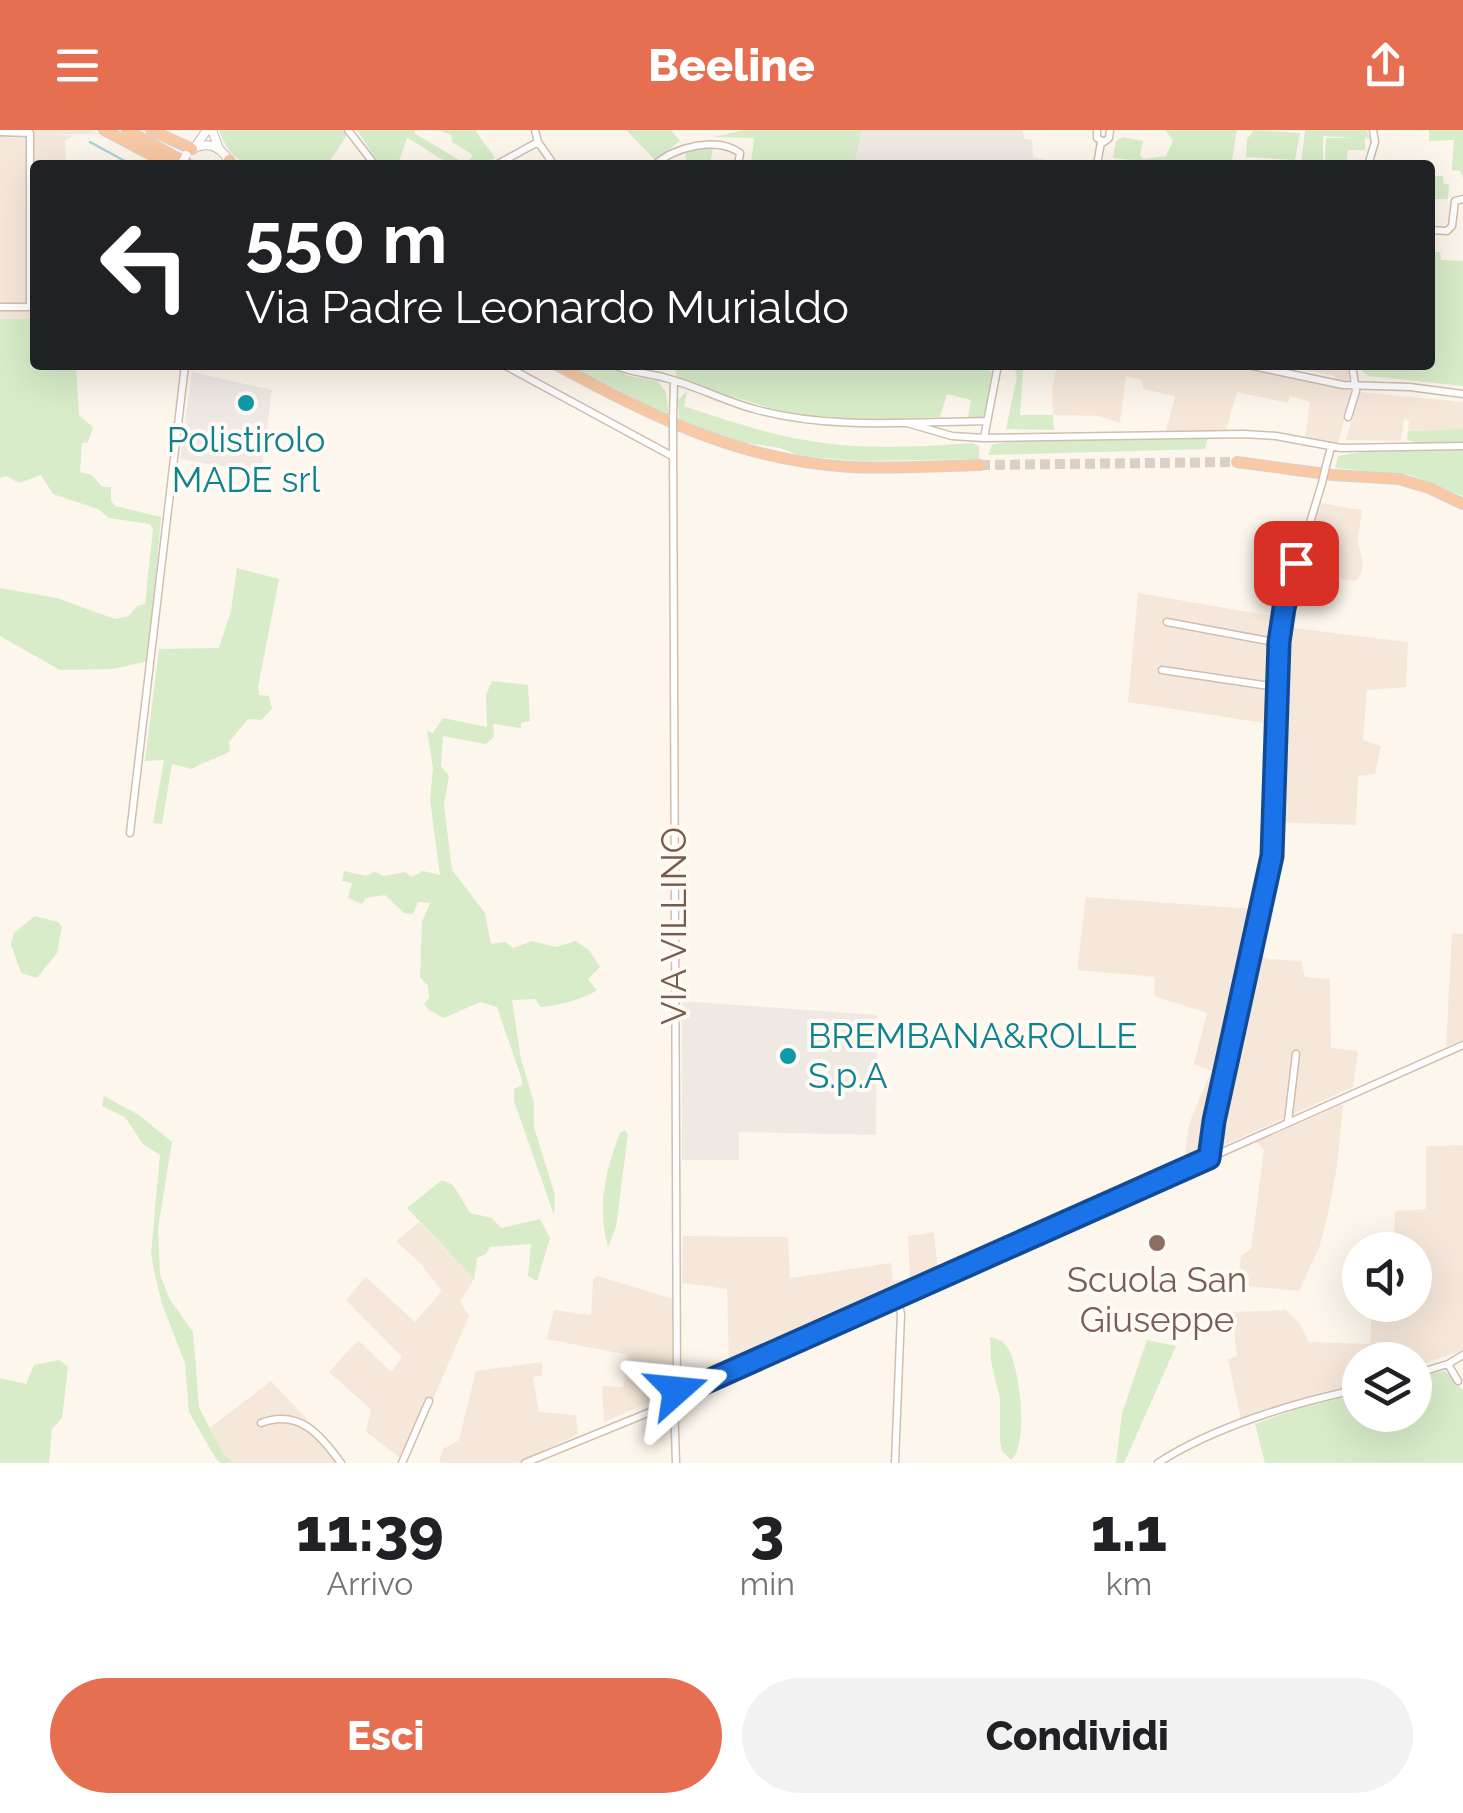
<!DOCTYPE html>
<html lang="it">
<head>
<meta charset="utf-8">
<style>
  body { margin:0; font-family:Raleway,sans-serif; background:#f2f2f2; color:#202124; height:100vh; display:flex; flex-direction:column; font-size:38px; white-space:nowrap }
  * { box-sizing:border-box; margin:0 }
  p { font-size:32px; color:#757577 }
  .icon { flex:none; width:55px; height:55px; fill:none; stroke:currentColor; stroke-width:2; stroke-linecap:round; stroke-linejoin:round }
  .map { position:relative; height:1333px; overflow:hidden }
  .details { display:flex; flex-direction:column; background:#fff; flex:1 }
  .details>* { flex:none }
  .banner { position:absolute; left:30px; top:30px; width:1405px; height:210px; border-radius:10px; box-shadow:0 10px 40px #0002; background:#202124; color:#fff; overflow:hidden }
  .buttons { position:absolute; left:1342px; top:1102px; display:grid; gap:20px }
  .buttons a { display:grid; place-items:center; width:90px; height:90px; border-radius:50%; background:#fff; box-shadow:0 10px 40px #0002; font-size:50px }
  .pin { position:absolute; display:grid; place-items:center; width:85px; height:85px; color:#fff; margin:-42px; border-radius:20px; box-shadow:0 5px 15px #0006 }
  .me { position:absolute; width:110px; margin:-55px; rotate:72deg; stroke-linejoin:round; filter:drop-shadow(0 0 8px #0008) }
  .turn { display:flex; align-items:center; gap:35px; height:210px; padding:0 50px; font-size:45px }
  .turn .icon { width:130px; height:130px; stroke-width:2.5 }
  .turn b { display:block; font-size:70px; line-height:85px }
  .eta { display:flex; justify-content:space-evenly; align-items:center; height:170px; text-align:center }
  .eta b { font-size:60px; font-weight:800; line-height:70px }
  .cta { display:flex; gap:20px; margin-top:auto; padding:20px 50px }
  .cta a { flex:1; height:115px; border-radius:60px; background:#e76f51; color:#fff; font-size:40px; font-weight:800; line-height:115px; text-align:center }
  .cta a+a { background:#f2f2f2; color:#202124 }
  header { display:flex; justify-content:space-between; align-items:center; height:130px; padding:0 50px; background:#e76f51; color:#fff; font-size:45px; font-weight:800 }
  .map>svg:first-child { display:block }
  .residential { fill:#f5e8da }
  .industrial { fill:#efe9e4 }
  .green { fill:#d8ecc9 }
  .lines { fill:none; stroke-linecap:round; stroke-linejoin:round }
  .stream { stroke:#a5d3da; stroke-width:2.5 }
  .trunk-tunnel { stroke:#dcd0c4; stroke-width:10; stroke-dasharray:10 5; stroke-linecap:butt }
  .minor-casing { stroke:#d1beb0; stroke-width:9 }
  .tertiary-casing { stroke:#d1beb0; stroke-width:10 }
  .trunk-casing { stroke:#dad1cd; stroke-width:12 }
  .minor { stroke:#fff; stroke-width:6 }
  .tertiary { stroke:#fff; stroke-width:8 }
  .trunk { stroke:#f9c8a4; stroke-width:10 }
  .minor-bridge-casing { stroke:#d1beb0; stroke-width:9; stroke-linecap:butt }
  .tertiary-bridge-casing { stroke:#d1beb0; stroke-width:10; stroke-linecap:butt }
  .minor-bridge { stroke:#fff; stroke-width:6 }
  .tertiary-bridge { stroke:#fff; stroke-width:8 }
  .route-casing { stroke:#114b97; stroke-width:25 }
  .route { stroke:#1a73e8; stroke-width:18 }
  .culture-dot { fill:#0f9aa8; stroke:#fffaf3; stroke-width:4 }
  .education-dot { fill:#8d6e63; stroke:#fffaf3; stroke-width:4 }
  .labels { text-anchor:middle; stroke-width:8; stroke-linejoin:round; paint-order:stroke }
  .culture-label { font-size:35px; fill:#0d838f; stroke:#fffaf3 }
  .street-label { font-size:35px; fill:#7a5c4d; stroke:#fffaf3 }
  .education-label { font-size:35px; fill:#785e54; stroke:#fffaf3 }
</style>
</head>
<body>
<header><svg class="icon" aria-label="menu" viewBox="0 0 24 24"><path d="M4 6h16M4 12h16M4 18h16"/></svg>Beeline<svg class="icon" aria-label="share" viewBox="0 0 24 24"><path d="M12 15V3M7 8l5-5 5 5M5 13v7h14v-7"/></svg></header>
<div class="map">
<svg width="1463" height="1333" viewBox="0 0 1463 1333">
  <rect width="100%" height="100%" fill="#fdf6ec"/>
  <path class="residential" d="M0,0H92L100,4H56L73,6L65,11L66,35H35V210L31,211V190L0,189Z
    M1057,235H1229L1352,261L1338,314L1304,315L1310,272L1290,266L1288,273L1237,262L1226,300L1166,301L1175,266L1143,259L1142,250L1126,246L1120,293L1098,286L1053,285L1052,259Z
    M1282,235H1347L1349,252L1335,250V246Z
    M1359,262L1463,272V299L1408,301L1409,290L1404,289L1401,311L1346,310Z
    M1320,373L1362,380L1358,409L1363,437L1357,451L1298,443Z
    M1138,463L1278,487L1286,489V497L1408,512L1406,557L1367,560L1363,610L1381,616L1375,644L1358,646L1356,695L1268,692L1271,594L1128,572Z
    M1086,767L1254,779L1207,1006L1199,1027L1184,1031L1189,994L1211,941L1194,934L1207,883L1154,866L1155,847L1077,840Z
    M1452,803L1463,804V910L1446,917Z
    M1256,823L1268,829L1301,831L1305,847L1330,849L1331,918L1358,921L1353,957L1218,1018L1214,1014Z
    M1343,974L1337,1036L1328,1084L1320,1115L1299,1161L1237,1155L1241,1126L1251,1119L1264,1020L1256,1012Z
    M1463,1015V1220L1415,1237V1230H1360V1254L1308,1267L1241,1290L1228,1229L1237,1226L1232,1182L1286,1180L1300,1194L1309,1212L1370,1214L1372,1175H1415V1120H1394L1395,1081L1426,1079V1016Z
    M419,1092L474,1149L460,1171L469,1186L406,1332L366,1302L371,1279L329,1242L358,1210L391,1242L402,1227L346,1170L366,1147L415,1192L442,1161L421,1134L396,1111Z
    M934,1102L938,1142L729,1239L727,1159L682,1153L683,1106L788,1107L790,1148L891,1133L893,1151L910,1149L908,1106Z
    M598,1146L673,1169L671,1263L604,1292L602,1256L623,1257L628,1225L547,1209L554,1180L591,1185L593,1149Z
    M542,1232V1246L533,1247L539,1282L576,1285L578,1304L518,1333H439L443,1319L459,1310L476,1241Z
    M271,1251L320,1303L341,1333H233L221,1320L208,1299Z"/>
  <path class="industrial" d="M862,0H1022L1025,9L1032,10L1033,27L1053,32V35H854Z
    M192,242L272,260L261,343L180,329Z
    M682,871L877,885L876,1005L739,1002V1030H682Z"/>
  <path class="green" d="M219,0H342L347,5L327,35H246C233,28 223,13 219,0Z
    M357,0H415L414,3L466,34L473,25L452,12L451,5L438,0H475L495,28C453,48 440,25 407,8L398,34L380,35Z
    M626,0H671L680,11L656,31Z
    M744,0H862L854,35H751L754,8L713,7Z
    M1165,0H1237L1231,35H1185L1113,28L1116,11L1122,7L1143,11L1140,25L1143,29L1166,26L1173,11Z
    M1254,0L1300,3L1295,30L1246,27L1247,9Z
    M1305,0H1366L1371,9L1365,8V20H1348L1347,31L1343,34H1325L1326,8H1353L1323,6V35H1301Z
    M1429,0H1463V48L1460,41L1452,40L1454,10L1429,11Z
    M699,16L713,18L710,35H687L685,23Z
    M1431,46H1443L1444,54H1449L1448,69H1430Z
    M1430,122H1440L1441,130L1463,131V256L1368,246L1355,235H1430Z
    M0,189H31L35,235H76L79,285L93,297L88,312L82,313L80,342L92,345L102,357H111V371L115,376L161,387L149,531L113,539L60,540L0,506V458L57,468L115,489L129,486L137,476L145,474L153,399L150,394L109,388L98,379L53,364L41,345L19,353L6,346L0,348Z
    M568,235H605L629,246L657,251L666,262L669,286Z
    M670,235H978L994,243L985,288L968,287L971,270L947,264L940,287C894,290 844,293 798,284C757,277 717,260 677,249L675,236Z
    M1014,237L1023,239L1020,285H1053L1054,300L1006,299L1017,246Z
    M687,261L684,276C726,290 767,304 811,311C863,320 921,317 972,313L979,316V329L858,331L801,326L780,318L734,311L679,291L678,270Z
    M1463,299V312L1422,314L1407,310L1408,301Z
    M1208,308L1205,319L988,325L992,315L1011,311Z
    M1463,320V366L1410,345L1335,338L1338,326L1362,322Z
    M237,438L279,449L258,557L259,565L269,566L272,579L261,590L248,589L229,612L230,621C217,629 205,631 192,639L172,634L162,694L153,693L164,630L145,631L159,519L219,518L231,481Z
    M492,551L528,555L530,591L521,593V598L493,594L494,607L486,614L443,606L441,636L449,646L444,675L452,740L485,783L491,814L506,812L513,818L532,811L556,817L576,811L589,820L600,837L588,849L597,860C587,868 554,877 541,877L535,869L512,870L521,929L534,973V997L555,1065L554,1085L514,971V959L522,955V950L497,877L480,872L444,888L429,880L424,874L429,868L428,856L420,847L422,792L430,773L418,772L413,784L404,783L385,765L366,768L362,774L348,768L352,753L342,751L344,741L366,746L374,742L384,746L405,742L412,747L423,741L440,745L430,670L433,638L427,601L433,603L443,588L487,597L486,565Z
    M35,786L58,792L62,797L57,823L37,848L21,843L11,814L14,803Z
    M104,966L139,985L172,1012L158,1098L160,1145L170,1170L193,1202L199,1277L221,1320L233,1333H221L216,1329L189,1282L185,1233L162,1174L155,1145L151,1124L160,1025L143,1014L125,987L102,976Z
    M625,1000L628,1004L616,1097L608,1117C597,1077 605,1041 620,1003Z
    M442,1050L453,1055L470,1083L492,1088L501,1098L540,1089L550,1108L537,1151L528,1146L531,1114L490,1117L486,1124L477,1128L474,1149L407,1078Z
    M990,1207C999,1209 1005,1212 1009,1220C1020,1241 1029,1315 1011,1330L1002,1321L1000,1311V1269L991,1231Z
    M1147,1210L1176,1216L1124,1333H1116L1122,1283Z
    M59,1230L68,1237L62,1288L52,1299L49,1333H0V1248L26,1254L34,1235Z
    M1445,1241L1463,1260V1333H1265L1255,1294L1297,1279L1360,1263V1285H1415V1247Z"/>
  <g class="lines">
    <path class="stream" d="M90,12L132,35"/>
    <path class="trunk-tunnel" d="M980,335L1237,332"/>
    <g class="minor-casing">
      <path id="minor" d="M348,0L375,35
        M535,0L538,12L554,35
        M1097,0V8L1104,12L1109,8L1110,0
        M0,2L30,3V177H0
        M496,35L538,12
        M655,35C673,17 718,6 740,23L738,35
        M1097,35L1101,12
        M1368,35L1375,12L1373,0
        M1430,100L1447,101L1452,96L1455,71L1463,69
        M504,235L672,326
        M614,235C632,243 648,243 666,248C696,256 725,271 754,279C830,300 909,292 987,291
        M1248,235L1343,255L1410,257L1463,264
        M1348,287L1356,261L1352,235
        M673,288L674,251
        M907,293L952,306L984,308L1244,304L1276,306L1341,318L1463,316
        M673,302L677,1265
        M984,308L998,235
        M1326,336L1331,317
        M1167,492L1279,513
        M1162,540L1276,557
        M130,703L185,235
        M1288,991L1296,924
        M1209,1027L1214,991L1272,726L1277,546L1284,478L1322,353
        M1448,1234L1458,1251
        M1415,1244L1448,1234L1463,1225
        M674,1269L676,1333
        M261,1293C299,1279 320,1304 341,1333
        M402,1333L429,1271
        M525,1333L660,1278L677,1265L1463,915
        M895,1333L901,1184L897,1167
        M1158,1333C1213,1297 1296,1272 1360,1259"/>
    </g>
    <g class="tertiary-casing">
      <path id="tertiary" d="M212,0L219,19
        M195,17L207,0
        M191,20C206,11 220,15 229,31"/>
    </g>
    <g class="trunk-casing">
      <path id="trunk" d="M104,0L170,35
        M127,0L190,35
        M151,0L192,19
        M229,30L232,35
        M557,235C650,286 741,331 850,337C893,339 936,336 980,335
        M1237,332L1333,345L1399,349L1429,358L1463,374"/>
    </g>
    <use href="#minor" class="minor"/>
    <use href="#tertiary" class="tertiary"/>
    <use href="#trunk" class="trunk"/>
    <g class="minor-bridge-casing">
      <path id="minor-bridge" d="M673,302V288
        M1322,353L1326,336"/>
    </g>
    <g class="tertiary-bridge-casing">
      <path id="tertiary-bridge" d="M181,35L186,25"/>
    </g>
    <use href="#minor-bridge" class="minor-bridge"/>
    <use href="#tertiary-bridge" class="tertiary-bridge"/>
  </g>
  <g class="lines">
    <g class="route-casing">
      <path id="route" d="M677,1260V1265L1209,1028L1214,991L1272,726L1279,512L1284,478L1296,433"/>
    </g>
    <use href="#route" class="route"/>
  </g>
  <g class="culture-dot">
    <circle cx="246" cy="273" r="10"/>
    <circle cx="788" cy="926" r="10"/>
  </g>
  <circle class="education-dot" cx="1157" cy="1113" r="10"/>
  <g class="labels">
    <g class="culture-label">
      <text x="246" y="322">Polistirolo<tspan x="246" dy="40">MADE srl</tspan></text>
      <text x="808" y="918" text-anchor="start">BREMBANA&amp;ROLLE<tspan x="808" dy="40">S.p.A</tspan></text>
    </g>
    <g class="street-label">
      <text transform="translate(674 796) rotate(-90)" y="12">VIA VILLINO</text>
    </g>
    <g class="education-label">
      <text x="1157" y="1162">Scuola San<tspan x="1157" dy="40">Giuseppe</tspan></text>
    </g>
  </g>
</svg>
<div class="buttons">
<a><svg class="icon" aria-label="sound" viewBox="0 0 24 24"><path d="M4 9h4l5-4v14l-5-4H4zM17 9q2 3 0 6"/></svg></a>
<a><svg class="icon" aria-label="layers" viewBox="0 0 24 24"><path d="M12 4l9 5-9 5-9-5zM3 14l9 5 9-5"/></svg></a>
</div>
<div class="pin" style="left:1296px;top:433px;background:#d93025"><svg class="icon" aria-label="arrive" viewBox="0 0 24 24"><path d="M6 21V4h12l-3 4 3 4H6"/></svg></div>
<svg class="me" style="left:677px;top:1260px" viewBox="-20 -20 40 40"><path d="M0-17L14 15 0 8-14 15z" fill="#1a73e8" stroke="#fff" stroke-width="4"/></svg>
<div class="banner">
<div class="turn"><svg class="icon" aria-label="left" viewBox="0 0 24 24"><path d="M17 20v-9H6M10 6l-5 5 5 5"/></svg><div><b>550 m</b>Via Padre Leonardo Murialdo</div></div>
</div>
</div>
<section class="details">
<div class="eta">
<div><b>11:39</b><p>Arrivo</p></div>
<div><b>3</b><p>min</p></div>
<div><b>1.1</b><p>km</p></div>
</div>
<div class="cta"><a>Esci</a><a>Condividi</a></div>
</section>
</body>
</html>
